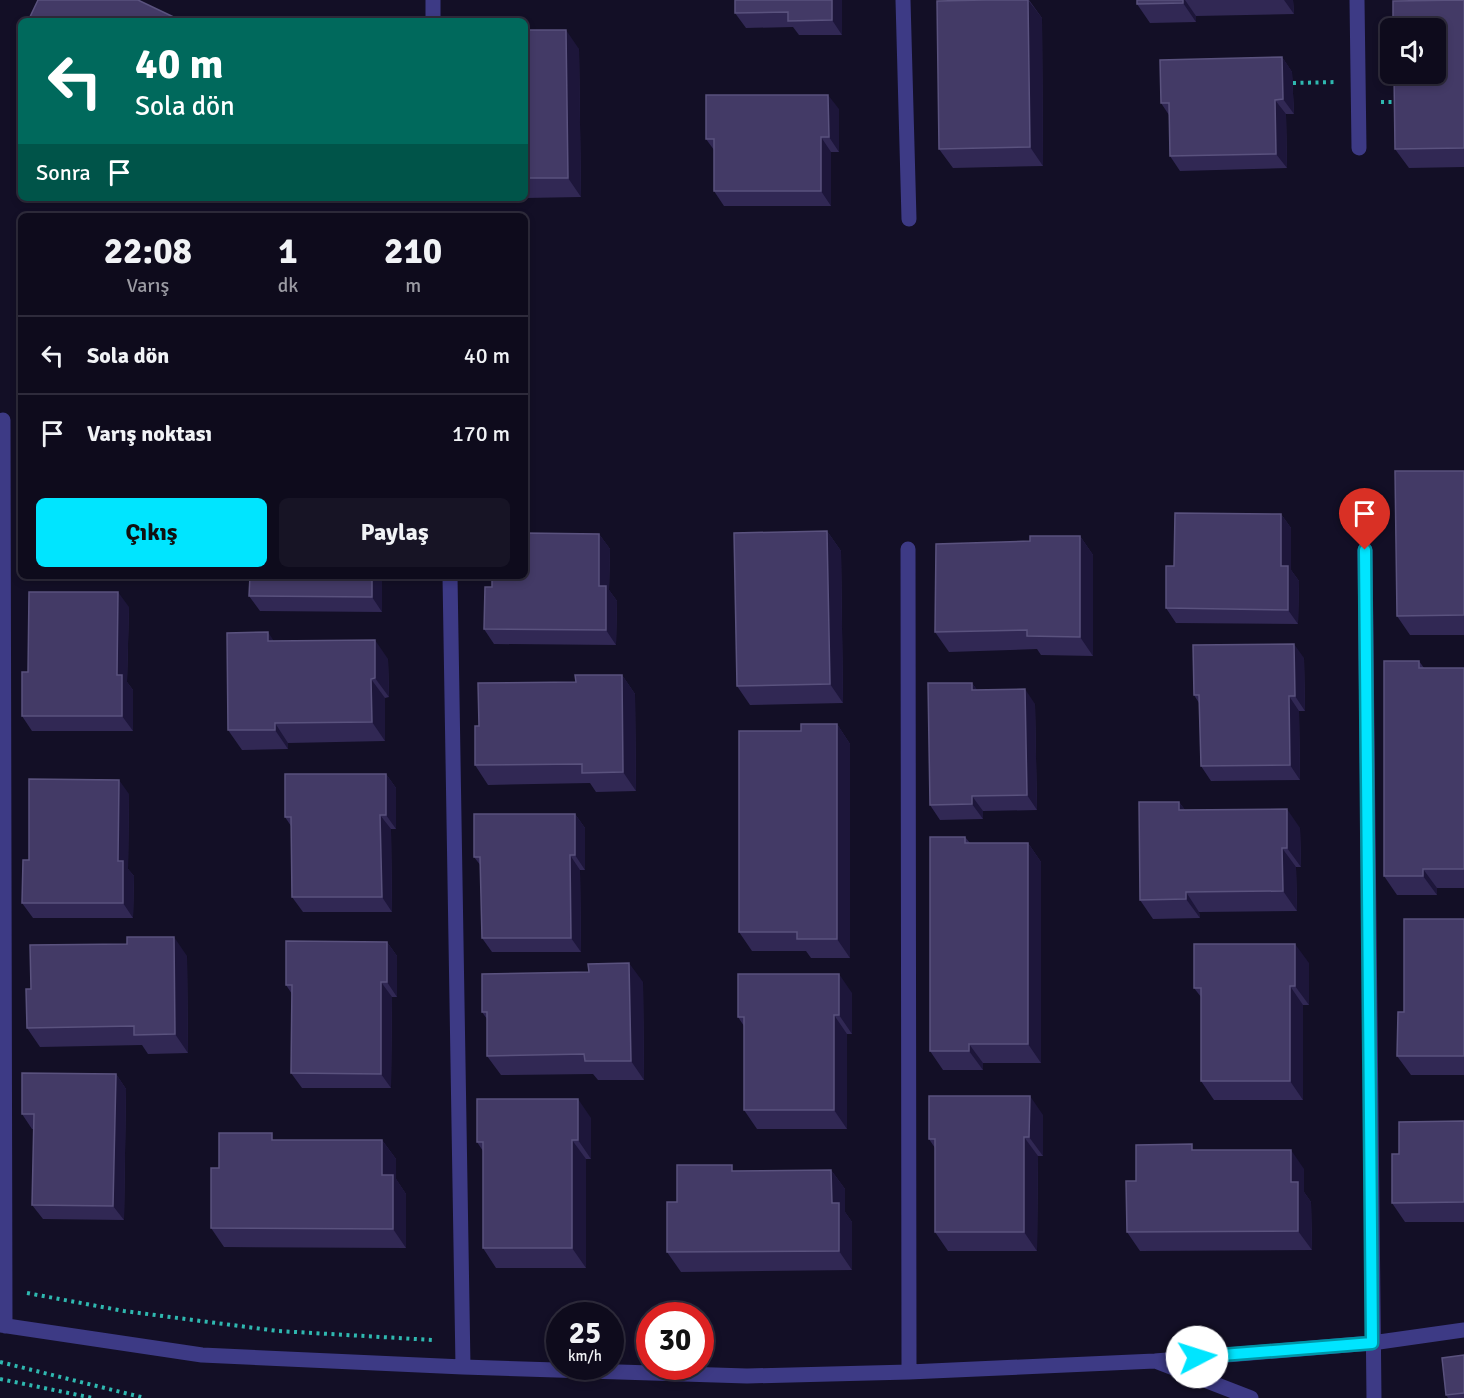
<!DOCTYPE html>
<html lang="tr">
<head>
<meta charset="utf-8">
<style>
  body { margin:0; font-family:Signika,sans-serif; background:#171425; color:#f1f3f6; height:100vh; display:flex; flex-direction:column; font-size:22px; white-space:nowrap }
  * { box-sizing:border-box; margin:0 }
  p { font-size:20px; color:#9b9ba3 }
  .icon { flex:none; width:33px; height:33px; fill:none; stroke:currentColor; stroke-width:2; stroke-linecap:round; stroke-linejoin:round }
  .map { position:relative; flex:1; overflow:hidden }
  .sheet { position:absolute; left:18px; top:213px; width:510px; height:366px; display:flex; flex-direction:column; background:#0e0b1c; border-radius:9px; box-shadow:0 3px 9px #0003,0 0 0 2px #2e2b3b }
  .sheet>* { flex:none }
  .top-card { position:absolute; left:18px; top:18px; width:510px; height:183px; border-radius:9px; box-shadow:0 3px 9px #0003,0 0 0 2px #2e2b3b; background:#00695c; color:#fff; overflow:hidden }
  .tools { position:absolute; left:1380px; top:18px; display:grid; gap:12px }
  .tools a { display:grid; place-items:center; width:66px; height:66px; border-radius:9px; background:#0e0b1c; box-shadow:0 3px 9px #0003,0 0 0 2px #2e2b3b; font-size:30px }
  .speed { position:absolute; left:546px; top:1302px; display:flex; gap:12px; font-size:30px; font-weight:700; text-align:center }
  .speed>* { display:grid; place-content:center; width:78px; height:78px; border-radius:50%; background:#0e0b1c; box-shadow:0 3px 9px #0003,0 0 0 2px #2e2b3b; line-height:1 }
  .speed small { font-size:15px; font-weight:400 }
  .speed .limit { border:9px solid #d22; background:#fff; color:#111 }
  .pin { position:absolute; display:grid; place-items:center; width:51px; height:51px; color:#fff; margin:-62px -26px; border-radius:50% 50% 50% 0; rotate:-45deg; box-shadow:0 0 6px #0007 }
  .pin .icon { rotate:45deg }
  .me { position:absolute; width:66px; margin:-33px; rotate:85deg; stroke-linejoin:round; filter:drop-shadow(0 0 4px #0008) }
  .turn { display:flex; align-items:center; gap:21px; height:126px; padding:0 18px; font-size:27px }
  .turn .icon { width:78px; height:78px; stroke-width:2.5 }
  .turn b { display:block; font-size:42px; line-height:51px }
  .then { display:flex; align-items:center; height:57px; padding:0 18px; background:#0003; gap:12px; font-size:22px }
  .eta { display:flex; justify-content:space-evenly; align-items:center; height:102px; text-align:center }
  .eta b { font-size:36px; font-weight:800; line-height:42px }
  .primary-button { display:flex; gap:12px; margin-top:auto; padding:12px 18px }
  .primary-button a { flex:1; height:69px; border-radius:9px; background:#00e5ff; color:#111; font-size:24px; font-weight:800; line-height:69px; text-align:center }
  .primary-button a+a { background:#171425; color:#f1f3f6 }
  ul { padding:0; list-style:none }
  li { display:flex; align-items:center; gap:18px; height:78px; padding:0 18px; border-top:2px solid #2e2b3b }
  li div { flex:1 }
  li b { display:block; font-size:22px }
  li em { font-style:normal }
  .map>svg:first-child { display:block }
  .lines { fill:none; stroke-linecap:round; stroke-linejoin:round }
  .path { stroke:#2fb8b0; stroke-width:4; stroke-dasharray:3 4.5; stroke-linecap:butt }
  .street { stroke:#3d3a85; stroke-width:15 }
  .wall { fill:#312854 }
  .shaded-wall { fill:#1d163a }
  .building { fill:#433a66; stroke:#5a527e; stroke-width:1.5 }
  .route-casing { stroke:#0095a6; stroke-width:15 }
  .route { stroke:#00e5ff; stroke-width:10 }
</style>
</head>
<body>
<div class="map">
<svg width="1464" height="1398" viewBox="0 0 1464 1398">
  <rect width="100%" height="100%" fill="#130f26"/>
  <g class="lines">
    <path class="path" d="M1293,83L1337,82
      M1381,102H1398
      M27,1293L124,1311L278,1331L433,1340
      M0,1362L145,1398
      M0,1379L93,1398"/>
    <path class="street" d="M433,0V21
      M903,0L909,219
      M1357,0L1359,148
      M3,420L5,1326
      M908,549L909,1372
      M1365,550L1374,1398
      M450,576L463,1367
      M0,1325L202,1355L463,1367L747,1376L909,1372L1155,1361L1372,1343L1464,1330
      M1158,1362L1251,1398"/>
  </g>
  <path class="wall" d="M735,0H842V35H799L793,27L746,28L735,13Z
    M986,0H1029L1042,18L1043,166L953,168L939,149Z
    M1137,0H1293L1294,14L1196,16V22L1150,23L1137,4Z
    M1464,0V167L1409,168L1395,149Z
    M525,30L579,49L581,197L525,198Z
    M1282,57L1292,72L1294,114H1286L1287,168L1180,171L1170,156L1169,115L1161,103Z
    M839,109V152H831V206H724L714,191V150L706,139Z
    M1464,471V635H1410L1397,616Z
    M1281,514L1291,528V570L1299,581L1298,624L1176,623L1166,608L1174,566Z
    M827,531L841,551L843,703L750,705L737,686Z
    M599,534L610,549L609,590L617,601L616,645L494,644L484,629L492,587Z
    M1080,536L1093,555V656L1041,655L1037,649L949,652L935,632L1030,541Z
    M382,576V612L260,611L249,596Z
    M129,607L127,682L133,690V731H32L22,716L28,672Z
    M274,641L388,659L389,697L385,698V741L288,743V749L242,750L228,730Z
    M1304,658L1305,711H1299L1300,780L1211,781L1201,766L1199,703L1194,695Z
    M1419,661L1424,668H1464V888H1437V895H1397L1384,876Z
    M622,675L635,694L636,791L596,792L590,783L488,785L475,765L479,726L576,682Z
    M972,683L977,690L1035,704L1037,810L983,811V819L940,820L930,805Z
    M837,724L850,744V958H811L806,951H752L739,932L801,731Z
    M386,774L396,788V829H391L392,912H303L292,897L291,826L285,817Z
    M129,794L128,869L134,876L133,918H33L22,903L29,860Z
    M1179,802L1185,810L1300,828L1301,867H1296L1297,911L1199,912L1200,918L1153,919L1140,900Z
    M575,814L585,828V870H580L581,952H492L482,938L481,866L474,857Z
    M965,837L970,843H1028L1041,862V1063H983V1070H943L930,1051Z
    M1464,919V1075H1411L1397,1056L1404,1012Z
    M387,942L397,956V997H392L391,1088H302L291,1073L292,994L286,985Z
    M187,956L188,1053L148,1054L142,1045L40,1047L27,1028L31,989Z
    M1309,963V1005H1303V1100H1214L1201,1081V997L1194,988Z
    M643,982L644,1080H598L593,1074L501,1075L487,1056V1019L482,1012Z
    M852,993V1034H847V1129H757L744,1110V1026L738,1017Z
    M116,1074L126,1089L124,1220L43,1219L32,1205L34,1129H32L22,1114Z
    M1043,1115V1156H1038L1037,1251H948L935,1232V1148L929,1139Z
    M591,1118V1159H586V1268H496L483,1248V1151L477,1142Z
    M1464,1121V1222H1405L1392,1203L1399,1154Z
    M277,1140H382L396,1159V1179L406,1194V1248L224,1247L211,1228L219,1168Z
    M1196,1150L1304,1169V1192L1311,1202L1312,1250L1140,1251L1127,1232L1136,1181Z
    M831,1170L845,1189V1212L852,1222V1270L681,1272L667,1252L677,1202L736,1171Z
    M1464,1355V1398H1448L1446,1395Z"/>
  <path class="shaded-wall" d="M832,0H842V35L832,20Z
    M1028,0L1042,18L1043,166L1030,147Z
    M1183,0H1185L1196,16V22L1183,3Z
    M1284,0H1293L1294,14Z
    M566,30L579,49L581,197L568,178Z
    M1282,57L1292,72L1294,114L1283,99Z
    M828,95L839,109V152L829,137Z
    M1275,100L1286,114L1287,168L1276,154Z
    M821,137L831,152V206L821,191Z
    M1281,514L1291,528V570L1299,581L1298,624L1288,610L1281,566Z
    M827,531L841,551L843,703L830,684Z
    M599,534L610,549L609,590L617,601L616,645L606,630L599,586Z
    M1080,536L1093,555V656L1080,637Z
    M372,576H382V612L372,597Z
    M118,592L129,607L127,682L133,690V731L122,716L117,675Z
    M268,632L281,652L268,641Z
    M375,640L388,659L389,697L375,678Z
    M1294,644L1304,658L1305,711L1295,696Z
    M622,675L635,694L636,791L623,772Z
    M371,679L385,698V741L372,722Z
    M972,683L982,697L972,690Z
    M1025,689L1035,704L1037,810L1027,795Z
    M1289,696L1299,711L1300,780L1290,765Z
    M275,723L288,743V749L275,730Z
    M837,724L850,744V958L837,939Z
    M386,774L396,788V829L386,815Z
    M119,780L129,794L128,869L134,876L133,918L123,903L118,861Z
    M972,796L983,811V819L972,804Z
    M1179,802L1193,821L1179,810Z
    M1287,809L1300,828L1301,867L1287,848Z
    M575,814L585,828V870L575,855Z
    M380,815L391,829L392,912L382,897Z
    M1028,843L1041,862V1063L1028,1044Z
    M1282,848L1296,867L1297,911L1283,891Z
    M570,855L580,870L581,952L571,938Z
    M1423,869L1437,888V895L1423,876Z
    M1186,892L1199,912L1200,918L1186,899Z
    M174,937L187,956L188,1053L175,1034Z
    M387,942L397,956V997L387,982Z
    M1295,944L1309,963V1005L1295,986Z
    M629,963L643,982L644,1080L631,1061Z
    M839,974L852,993V1034L839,1015Z
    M381,982L392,997L391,1088L381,1074Z
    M1290,986L1303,1005V1100L1290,1081Z
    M834,1015L847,1034V1129L834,1110Z
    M969,1044L983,1063V1070L969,1051Z
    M116,1074L126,1089L124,1220L113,1206Z
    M1030,1096L1043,1115V1156L1029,1137Z
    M578,1099L591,1118V1159L578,1140Z
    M1024,1137L1038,1156L1037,1251L1024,1232Z
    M382,1140L396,1159V1179L406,1194V1248L393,1229L382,1175Z
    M572,1140L586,1159V1268L572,1248Z
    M1291,1150L1304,1169V1192L1311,1202L1312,1250L1298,1231L1291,1182Z
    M831,1170L845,1189V1212L852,1222V1270L839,1251L832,1203Z"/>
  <path class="building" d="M38,0H138L182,21H28Z
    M735,0H832V20L788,21V12L735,13Z
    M986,0H1028L1030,147L939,149L937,1Z
    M1137,0H1183V3L1137,4Z
    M1464,0V148L1395,149L1394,74H1436V28H1393V1Z
    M525,30H566L568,178H525Z
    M21,36V46L17,44Z
    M1282,57L1283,99L1275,100L1276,154L1170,156L1169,103H1161L1160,60Z
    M706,95H828L829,137H821V191H714V139H706Z
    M1395,471H1464V615L1397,616Z
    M1175,513L1281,514V566H1288V610L1166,608V566H1174Z
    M827,531L830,684L737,686L734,533Z
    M525,533L599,534V586H606V630L484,629L485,587H492V576H525Z
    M1030,536H1080V637L1027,636V630L935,632L936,544L1030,541Z
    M250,576H372V597L249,596Z
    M29,592H118L117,675H122V716H22V672H28Z
    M268,632V641L375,640V678L371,679L372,722L275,723V730H228L227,633Z
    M1294,644L1295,696H1289L1290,765L1201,766L1199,695H1194L1193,645Z
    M1384,661H1419V668H1464V869H1423V876H1384Z
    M575,675H622L623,772L582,773V764L475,765V726H479L478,683L576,682Z
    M928,683H972V690L1025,689L1027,795L972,796V804L930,805Z
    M801,724H837V939H797V932H739V731H801Z
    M285,774H386V815H380L382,897H292L291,817H285Z
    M29,779L119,780L118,861H123V903H22L23,860H29Z
    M1139,802H1179V810L1287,809V848H1282L1283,891L1186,892V899L1140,900Z
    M474,814H575V855H570L571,938H482L480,857H474Z
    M930,837H965V843H1028V1044H969V1051H930Z
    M1404,919H1464V1056H1397L1398,1012H1404Z
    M127,937H174L175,1034L134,1035V1026L27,1028L26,989H31L30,945L127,944Z
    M286,941L387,942V982H381V1074L291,1073L292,985H286Z
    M1194,944H1295V986H1290V1081H1201V988H1194Z
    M629,963L631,1061H585L584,1054L487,1056V1012H482V974L589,972L588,964Z
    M738,974H839V1015H834V1110H744V1017H738Z
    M22,1073L116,1074L113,1206L32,1205L34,1114H22Z
    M929,1096H1030L1029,1137H1024V1232H935V1139H929Z
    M477,1099H578V1140H572V1248H483V1142H477Z
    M1464,1121V1202L1392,1203V1154H1399V1122Z
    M219,1133H272V1140H382V1175H393V1229L211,1228V1168H219Z
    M1192,1144V1150H1291V1182H1298V1231L1127,1232L1126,1181H1136V1145Z
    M677,1165H732V1171L831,1170L832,1203H839V1251L667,1252V1202H677Z
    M1464,1355V1393L1446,1395L1442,1358Z"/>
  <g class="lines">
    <g class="route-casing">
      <path id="route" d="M1197,1357L1372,1343L1365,550"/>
    </g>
    <use href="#route" class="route"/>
  </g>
</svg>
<div class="tools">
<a><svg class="icon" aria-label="sound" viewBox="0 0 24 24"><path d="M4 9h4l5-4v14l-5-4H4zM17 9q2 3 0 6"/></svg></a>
</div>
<div class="speed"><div>25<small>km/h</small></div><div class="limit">30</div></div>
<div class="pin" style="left:1365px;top:550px;background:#d93025"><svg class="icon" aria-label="arrive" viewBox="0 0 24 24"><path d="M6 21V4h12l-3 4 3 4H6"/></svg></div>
<svg class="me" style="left:1197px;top:1357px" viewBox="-20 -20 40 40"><circle r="19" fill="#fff"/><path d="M0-13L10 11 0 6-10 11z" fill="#00e5ff"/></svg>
<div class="top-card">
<div class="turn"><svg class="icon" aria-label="left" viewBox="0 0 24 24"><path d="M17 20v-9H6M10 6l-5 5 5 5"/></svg><div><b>40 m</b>Sola dön</div></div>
<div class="then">Sonra<svg class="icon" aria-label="arrive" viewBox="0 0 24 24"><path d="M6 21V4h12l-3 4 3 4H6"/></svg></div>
</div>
<section class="sheet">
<div class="eta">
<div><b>22:08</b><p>Varış</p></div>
<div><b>1</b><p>dk</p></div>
<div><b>210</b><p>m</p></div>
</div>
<ul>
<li><svg class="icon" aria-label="left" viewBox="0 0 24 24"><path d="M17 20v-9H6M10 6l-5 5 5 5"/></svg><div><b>Sola dön</b></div><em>40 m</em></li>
<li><svg class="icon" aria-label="arrive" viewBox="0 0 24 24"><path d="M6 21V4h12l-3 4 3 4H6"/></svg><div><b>Varış noktası</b></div><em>170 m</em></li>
</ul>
<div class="primary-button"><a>Çıkış</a><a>Paylaş</a></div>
</section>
</div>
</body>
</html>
